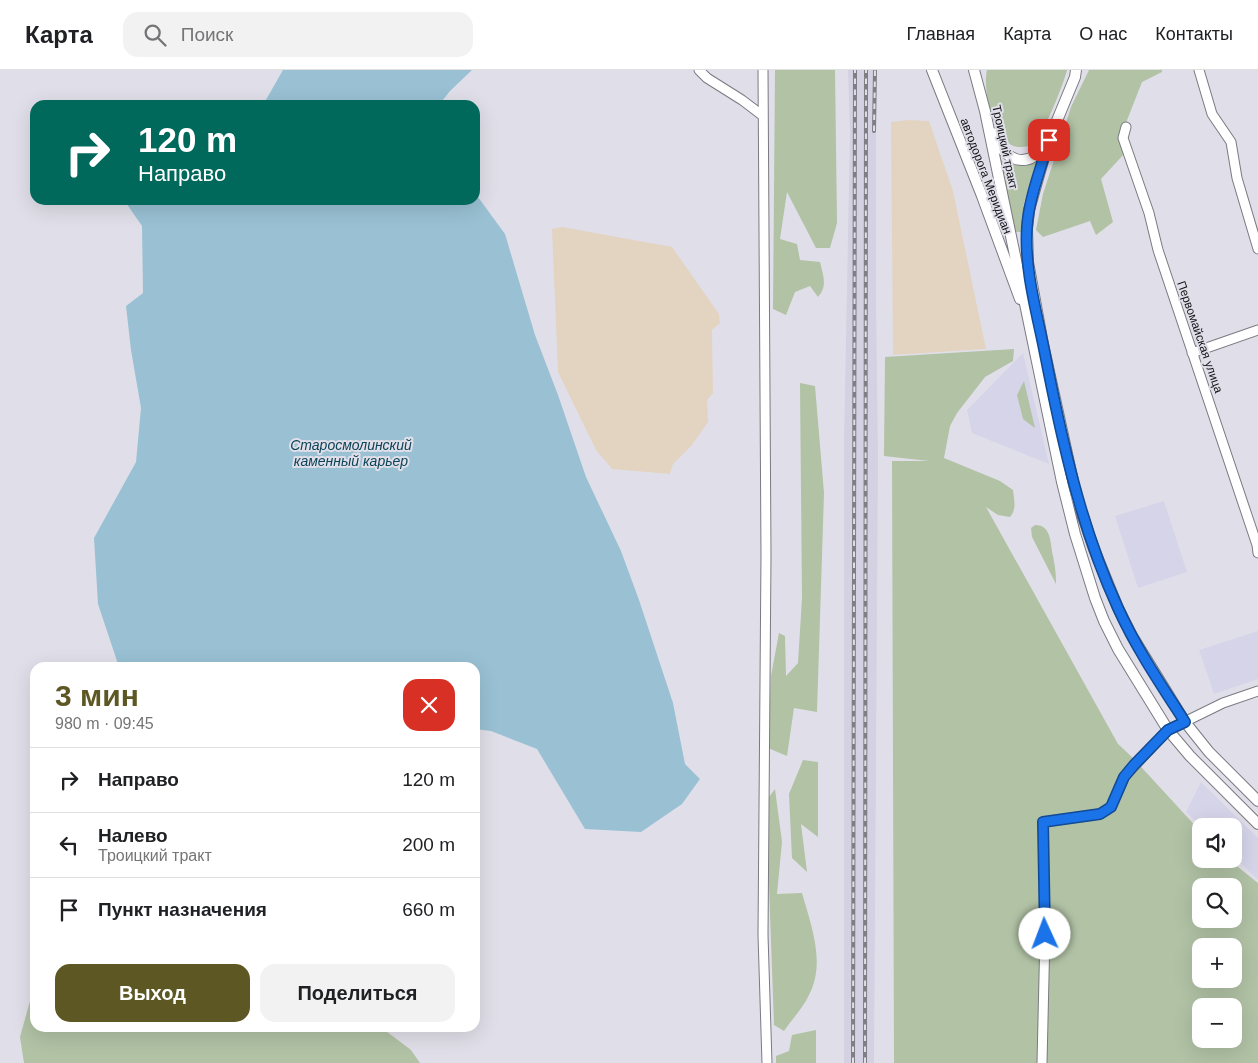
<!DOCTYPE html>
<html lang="ru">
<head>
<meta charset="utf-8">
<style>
  body { margin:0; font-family:Helvetica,sans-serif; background:#f2f2f2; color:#202124; height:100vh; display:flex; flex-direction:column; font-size:19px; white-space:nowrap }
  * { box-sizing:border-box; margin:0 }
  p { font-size:16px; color:#757577 }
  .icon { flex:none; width:28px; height:28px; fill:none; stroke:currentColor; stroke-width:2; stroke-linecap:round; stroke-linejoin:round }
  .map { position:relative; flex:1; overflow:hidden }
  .side { position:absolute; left:30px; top:592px; width:450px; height:370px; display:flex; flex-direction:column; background:#fff; border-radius:15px; box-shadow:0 5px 20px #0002 }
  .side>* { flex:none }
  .guide { position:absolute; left:30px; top:30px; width:450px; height:105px; border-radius:15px; box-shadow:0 5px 20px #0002; background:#00695c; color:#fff; overflow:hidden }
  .tools { position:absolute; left:1192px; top:748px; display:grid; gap:10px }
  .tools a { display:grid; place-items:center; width:50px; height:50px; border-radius:10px; background:#fff; box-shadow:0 5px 20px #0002; font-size:25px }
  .pin { position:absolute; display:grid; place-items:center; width:42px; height:42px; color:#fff; margin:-21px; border-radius:10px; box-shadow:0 2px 8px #0006 }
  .me { position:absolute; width:55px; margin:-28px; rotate:358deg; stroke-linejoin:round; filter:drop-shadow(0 0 4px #0008) }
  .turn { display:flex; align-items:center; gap:18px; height:105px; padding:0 25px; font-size:22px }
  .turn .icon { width:65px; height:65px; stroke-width:2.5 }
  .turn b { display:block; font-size:35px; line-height:42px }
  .round { display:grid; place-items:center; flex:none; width:52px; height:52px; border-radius:15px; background:#f2f2f2 }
  .summary { display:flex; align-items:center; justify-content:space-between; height:85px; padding:0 25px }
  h1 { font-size:30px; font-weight:800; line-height:38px; color:#5d5723 }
  .primary-button { display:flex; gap:10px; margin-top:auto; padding:10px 25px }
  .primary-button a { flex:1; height:58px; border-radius:15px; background:#5d5723; color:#fff; font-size:20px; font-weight:800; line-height:58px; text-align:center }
  .primary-button a+a { background:#f2f2f2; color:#202124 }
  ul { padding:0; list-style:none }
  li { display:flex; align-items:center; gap:15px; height:65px; padding:0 25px; border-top:1px solid #e0e0e0 }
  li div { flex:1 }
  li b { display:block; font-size:19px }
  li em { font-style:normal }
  header { display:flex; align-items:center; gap:30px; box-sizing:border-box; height:70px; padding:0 25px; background:#fff; border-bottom:1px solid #e0e0e0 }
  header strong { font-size:24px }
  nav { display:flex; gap:28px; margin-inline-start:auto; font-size:18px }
  .search { width:350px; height:45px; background:#f2f2f2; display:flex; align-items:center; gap:12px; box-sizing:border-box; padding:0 18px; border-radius:15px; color:#757577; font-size:19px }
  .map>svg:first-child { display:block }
  .commercial { fill:#d6d4e9 }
  .industrial { fill:#e3d4c1 }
  .built { fill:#d3d1e2 }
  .green { fill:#b1c2a5; fill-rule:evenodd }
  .water { fill:#99c1d3 }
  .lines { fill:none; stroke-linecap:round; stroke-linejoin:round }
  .minor-casing { stroke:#7b7a82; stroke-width:11 }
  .major-casing { stroke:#7b7a82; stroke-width:12 }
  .minor { stroke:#fff; stroke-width:9 }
  .major { stroke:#fff; stroke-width:10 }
  .rail-casing { stroke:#7e7e84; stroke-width:4 }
  .rail { stroke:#e0dfe9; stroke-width:2; stroke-dasharray:5.5; stroke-linecap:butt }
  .route-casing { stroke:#114b97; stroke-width:12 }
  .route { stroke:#1a73e8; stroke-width:9 }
  .labels { text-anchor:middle; stroke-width:4; stroke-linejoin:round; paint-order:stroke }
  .street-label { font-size:12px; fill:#121215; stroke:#e0dfe9 }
  .water-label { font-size:14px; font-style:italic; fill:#0b4357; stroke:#e0dfe9 }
</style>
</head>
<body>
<header>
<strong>Карта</strong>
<div class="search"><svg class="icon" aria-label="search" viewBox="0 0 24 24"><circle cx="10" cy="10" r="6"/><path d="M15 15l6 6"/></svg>Поиск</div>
<nav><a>Главная</a><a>Карта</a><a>О нас</a><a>Контакты</a></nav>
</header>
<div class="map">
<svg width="1258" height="993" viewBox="0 0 1258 993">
  <rect width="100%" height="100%" fill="#e0dfe9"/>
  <path class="commercial" d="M1023,283L1049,394L972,363L967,340Z
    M1164,431L1187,502L1138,518L1115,446Z
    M1258,561V609L1214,624L1199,580Z
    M1201,712L1258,768V810L1234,787V756H1201L1186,742Z"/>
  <path class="industrial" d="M908,50L929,51L953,121L986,279L893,285L891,52Z
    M562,157L672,177L719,244L720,253L712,260L713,323L707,330L708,352L692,375L673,394L670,404L612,399L596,380L558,302L552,159Z"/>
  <path class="built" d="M848,0H876V229L878,386L874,993H844V372L850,63Z"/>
  <path class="green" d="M775,0H835L837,153L830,178H816L787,122L780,169L797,174L800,190L820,192C823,205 828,216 818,227L810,216L795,222L786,245L773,239Z
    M987,0H1067C1064,13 1043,66 1033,74C1030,76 1025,77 1022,77C994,80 982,20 987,0Z
    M1089,0H1162V2L1142,12L1120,68L1124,84L1101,109L1113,152L1096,165L1090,151L1043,167L1036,160L1043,124L1071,37Z
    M998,88C1010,97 1022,97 1036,92L1024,133L1021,162H1016Z
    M1014,279L1013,291L985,307L957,343L950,356L944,388L1000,411L1013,420C1014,430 1017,439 1010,447L998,445L986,437L1118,674L1132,687L1201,762V789H1228L1258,813V993H894L892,391H929L884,386L885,287ZM1201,816H1234V849H1201ZM1201,876H1234V909H1201ZM1201,936H1234V969H1201Z
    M1024,311L1035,358L1023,349L1017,325Z
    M800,313L815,316L824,423L817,642L794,638L787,686L768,678L771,606L779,563L785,566L786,606L798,593L802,528Z
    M1035,455C1052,455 1050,474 1053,486C1055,497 1056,503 1056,514L1032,467L1031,458Z
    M803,690L818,692V767L801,754L807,802L792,788L789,724Z
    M775,719L782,772L777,824L802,823C811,855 826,893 809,925C803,938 792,949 784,961L774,955L766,731Z
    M35,913V958H382L411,980L420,993H24L20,967Z
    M816,960V993H776V986L789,981L792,965Z"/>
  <path class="water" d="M283,0H472L450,21L439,35H263Z
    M475,123L505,164L535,265L558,325L586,407L621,481L639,530L673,633L685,694L700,709L682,734L641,762L585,759L537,679L491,661L475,659V598L119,597L98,534L94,468L136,392L141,338L131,280L126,236L143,223L142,156L124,130H475Z"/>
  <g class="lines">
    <g class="minor-casing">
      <path id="minor" d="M699,0L707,8L742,30L763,46
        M763,0L766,485L763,865L767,993
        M1199,0L1212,44L1231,72L1237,108L1258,179
        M1126,57L1123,68L1149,143L1158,180L1257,475L1258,483
        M1192,283L1258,260
        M1042,993L1045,864L1043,752L1100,744L1111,737L1124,707L1168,660L1223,633L1258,621"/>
    </g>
    <g class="major-casing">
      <path id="major" d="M932,0L982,126L1020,229
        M974,0L985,41L1062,412L1075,464L1095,528L1104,551L1118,579L1168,660L1190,686L1258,754
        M1076,0L1075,7L1049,70L1029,140L1027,159L1028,192L1043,274L1077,429L1094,479L1118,538L1132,566L1185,652L1209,682L1258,731
        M993,63C1004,90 1026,102 1046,74"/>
    </g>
    <use href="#minor" class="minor"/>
    <use href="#major" class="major"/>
    <g class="rail-casing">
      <path id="rail" d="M874,61L875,0
        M853,993L855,0
        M865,993L866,0"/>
    </g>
    <use href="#rail" class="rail"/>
  </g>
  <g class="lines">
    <g class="route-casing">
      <path id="route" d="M1045,864L1043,752L1100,744L1111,737L1124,707L1134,695L1168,660L1185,652C1161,615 1136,578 1118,538C1081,458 1062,371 1045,284C1037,243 1024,199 1027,157C1029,128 1041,98 1049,70"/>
    </g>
    <use href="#route" class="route"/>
  </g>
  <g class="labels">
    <g class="street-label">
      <text transform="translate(1005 77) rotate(78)" y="4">Троицкий тракт</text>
      <text transform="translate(986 106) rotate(69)" y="4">автодорога Меридиан</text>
      <text transform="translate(1200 267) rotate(71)" y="4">Первомайская улица</text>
    </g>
    <g class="water-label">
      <text x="351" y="380">Старосмолинский<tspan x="351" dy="16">каменный карьер</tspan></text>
    </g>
  </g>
</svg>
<div class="tools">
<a><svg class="icon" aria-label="sound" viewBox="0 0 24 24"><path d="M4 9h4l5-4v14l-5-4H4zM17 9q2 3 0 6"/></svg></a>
<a><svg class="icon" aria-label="search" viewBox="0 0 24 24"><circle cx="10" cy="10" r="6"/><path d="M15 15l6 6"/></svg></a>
<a>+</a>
<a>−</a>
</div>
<div class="pin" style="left:1049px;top:70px;background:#d93025"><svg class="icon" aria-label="arrive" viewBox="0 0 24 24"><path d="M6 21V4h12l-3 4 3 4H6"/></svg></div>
<svg class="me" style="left:1045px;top:864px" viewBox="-20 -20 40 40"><circle r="19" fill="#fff"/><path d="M0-13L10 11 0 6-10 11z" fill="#1a73e8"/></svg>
<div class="guide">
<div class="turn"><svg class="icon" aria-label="right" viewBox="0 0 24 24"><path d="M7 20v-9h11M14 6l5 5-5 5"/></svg><div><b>120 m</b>Направо</div></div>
</div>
<section class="side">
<div class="summary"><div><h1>3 мин</h1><p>980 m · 09:45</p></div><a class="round" style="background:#d93025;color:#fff"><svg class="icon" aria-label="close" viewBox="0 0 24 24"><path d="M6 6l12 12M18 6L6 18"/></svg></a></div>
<ul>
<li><svg class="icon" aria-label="right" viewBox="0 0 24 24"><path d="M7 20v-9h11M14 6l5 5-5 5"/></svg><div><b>Направо</b></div><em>120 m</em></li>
<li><svg class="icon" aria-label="left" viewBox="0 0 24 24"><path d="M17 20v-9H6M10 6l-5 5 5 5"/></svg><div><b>Налево</b><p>Троицкий тракт</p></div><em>200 m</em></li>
<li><svg class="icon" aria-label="arrive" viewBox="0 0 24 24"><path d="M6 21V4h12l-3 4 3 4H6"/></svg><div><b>Пункт назначения</b></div><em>660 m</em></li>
</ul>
<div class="primary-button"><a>Выход</a><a>Поделиться</a></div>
</section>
</div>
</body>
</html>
